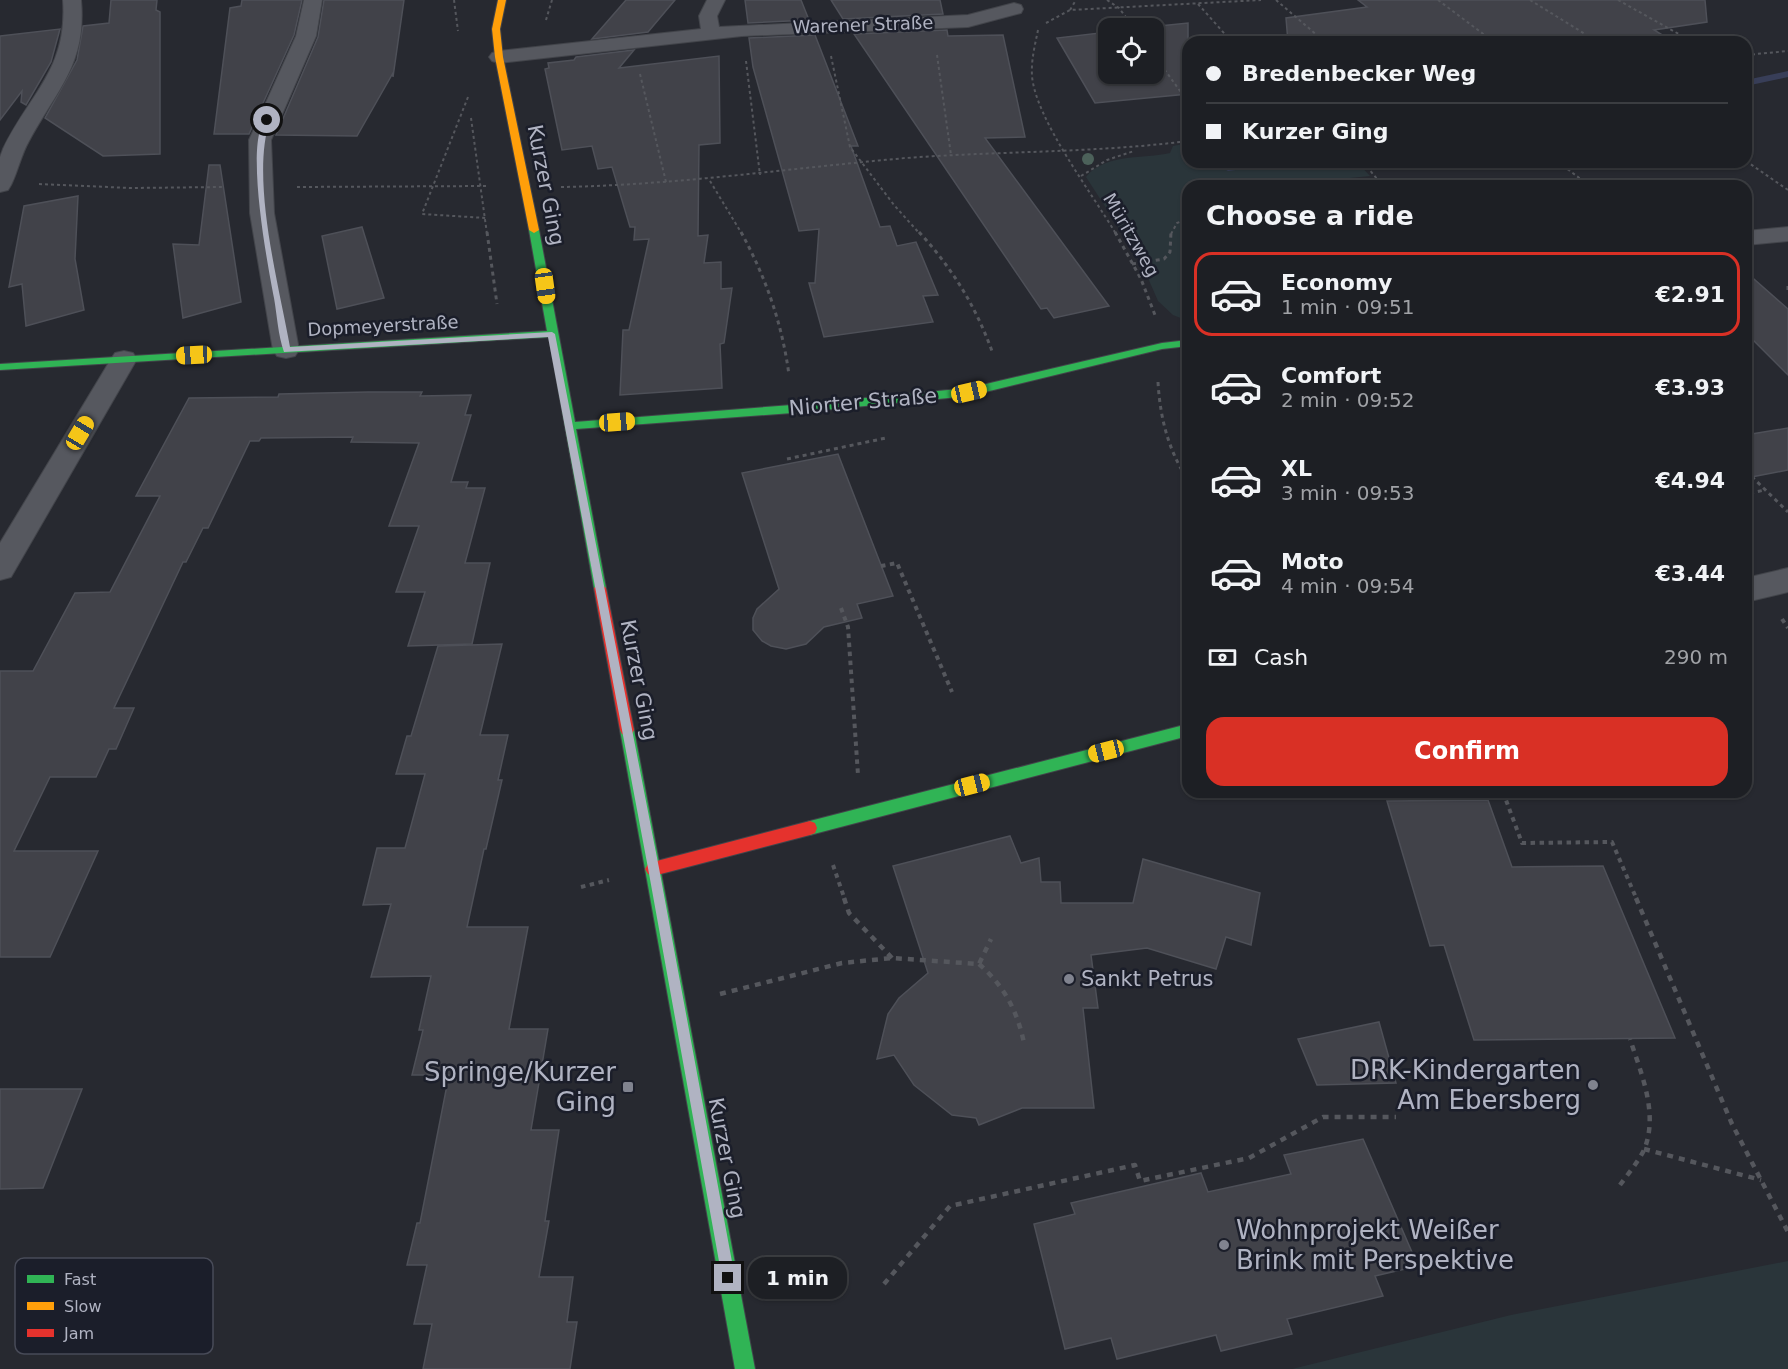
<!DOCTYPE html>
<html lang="en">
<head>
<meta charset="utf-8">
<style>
	:root { --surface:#1d1f24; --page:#2a2c31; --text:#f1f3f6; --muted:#a0a2a6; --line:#3b3d41; --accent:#d93025 }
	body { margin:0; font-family:"DejaVu Sans",sans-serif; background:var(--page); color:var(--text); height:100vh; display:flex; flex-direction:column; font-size:22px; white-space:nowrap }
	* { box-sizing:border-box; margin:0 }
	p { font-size:20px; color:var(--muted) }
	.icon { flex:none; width:33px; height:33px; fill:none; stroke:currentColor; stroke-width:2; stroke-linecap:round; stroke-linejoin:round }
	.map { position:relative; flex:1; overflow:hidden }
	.drawer { position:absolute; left:1182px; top:180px; width:570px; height:618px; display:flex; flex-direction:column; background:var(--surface); border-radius:18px; box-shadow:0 2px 4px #0004,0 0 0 2px var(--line) }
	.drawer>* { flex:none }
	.top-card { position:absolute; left:1182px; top:36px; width:570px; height:132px; border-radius:18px; box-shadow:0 2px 4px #0004,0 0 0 2px var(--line); display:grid; align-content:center; height:132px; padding:0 24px; background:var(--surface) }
	.buttons { position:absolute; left:1098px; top:18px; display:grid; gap:12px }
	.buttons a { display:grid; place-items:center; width:66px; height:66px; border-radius:12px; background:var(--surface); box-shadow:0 2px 4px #0004,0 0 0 2px var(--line); font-size:30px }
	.end { position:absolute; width:27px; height:27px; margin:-14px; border:8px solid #b0b3c2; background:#111; box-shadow:0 0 0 3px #111 }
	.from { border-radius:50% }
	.bubble { position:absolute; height:42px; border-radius:18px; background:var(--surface); box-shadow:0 2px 4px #0004,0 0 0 2px var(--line); font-size:20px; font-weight:700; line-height:42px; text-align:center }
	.car { position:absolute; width:18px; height:36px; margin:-18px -9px; border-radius:8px; box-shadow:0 0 4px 2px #0007; background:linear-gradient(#f5c518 24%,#345 0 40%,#f5c518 0 76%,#345 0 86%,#f5c518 0) }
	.top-card b { display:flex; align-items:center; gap:21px; height:57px; font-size:22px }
	.top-card b+b { border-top:2px solid var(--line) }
	.top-card i { width:15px; height:15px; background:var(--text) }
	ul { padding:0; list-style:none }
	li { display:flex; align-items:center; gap:18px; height:84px; margin:0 12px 9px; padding:0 12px; border:3px solid transparent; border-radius:18px }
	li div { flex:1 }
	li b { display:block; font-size:22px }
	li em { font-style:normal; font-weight:700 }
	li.on { border-color:var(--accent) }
	li>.icon { width:54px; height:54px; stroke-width:1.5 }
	h2 { padding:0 24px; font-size:27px; line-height:72px }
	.pay { display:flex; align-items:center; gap:15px; height:66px; padding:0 24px; font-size:22px }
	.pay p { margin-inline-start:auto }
	.cta { display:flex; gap:12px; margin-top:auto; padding:12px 24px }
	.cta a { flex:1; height:69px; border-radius:18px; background:var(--accent); color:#fff; font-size:24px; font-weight:700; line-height:69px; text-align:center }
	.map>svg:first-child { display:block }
	.green { fill:#2a353a }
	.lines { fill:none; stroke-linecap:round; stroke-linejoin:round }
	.stream { fill:#383e58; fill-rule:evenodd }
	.building { fill:#414249; stroke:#4e5058; stroke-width:1.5 }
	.street-casing { stroke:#42444a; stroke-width:2 }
	.fast-casing { stroke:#42444a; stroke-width:2 }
	.slow-casing { stroke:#42444a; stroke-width:2 }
	.jam-casing { stroke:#42444a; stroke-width:2 }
	.path-far3 { stroke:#55575d; stroke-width:2; stroke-dasharray:3 3; stroke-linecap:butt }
	.path-far2 { stroke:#55575d; stroke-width:3; stroke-dasharray:4 4; stroke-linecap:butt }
	.path-far1 { stroke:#55575d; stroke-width:4; stroke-dasharray:4.5 4.5; stroke-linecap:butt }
	.path { stroke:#55575d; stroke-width:4.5; stroke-dasharray:6 6; stroke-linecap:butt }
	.street { fill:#56585f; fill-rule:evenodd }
	.fast { fill:#30b455; fill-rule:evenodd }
	.slow { fill:#ff9f0a; fill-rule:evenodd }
	.jam { fill:#e5322d; fill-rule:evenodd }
	.tree { fill:#4c615a }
	.route { fill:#b0b3c2 }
	.poi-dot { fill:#80838f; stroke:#1b1e2a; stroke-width:2 }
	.labels { text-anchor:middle; stroke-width:5; stroke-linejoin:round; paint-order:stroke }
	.far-street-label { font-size:18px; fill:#b0b3c2; stroke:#1b1e2a }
	.street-label { font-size:21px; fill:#b0b3c2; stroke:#1b1e2a }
	.poi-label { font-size:21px; fill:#b0b3c2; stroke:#1b1e2a; text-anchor:start }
	.near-poi-label { font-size:26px; fill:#b0b3c2; stroke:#1b1e2a; text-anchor:end }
	.key { fill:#1b1e2a; stroke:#484b58; stroke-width:1.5 }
	.key-label { font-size:16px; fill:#b0b3c2 }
</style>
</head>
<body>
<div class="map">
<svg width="1788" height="1369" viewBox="0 0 1788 1369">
	<rect width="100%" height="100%" fill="#272930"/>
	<!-- green -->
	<g class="green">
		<path d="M1188,143v19h169l13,14 -100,10h-82v135l-15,-6 -15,-14 -17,-39 -55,-85c19,-24 58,-18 84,-24l3,-7z"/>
		<path d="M1788,1261v108h-496l219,-54z"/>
	</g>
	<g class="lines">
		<!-- stream -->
		<g class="stream">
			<path d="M1788,71v6l-42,9v-6z"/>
			<path d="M1251,162h28l-5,3 -46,6 -5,-3 5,-3z"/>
		</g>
	</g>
	<!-- building -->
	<g class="building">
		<path d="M111,0h46l-1,10 4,2v142l-57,2 -58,-38 32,-58 6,-34 26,-3z"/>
		<path d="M242,0h60l-8,35 -45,99h-35l16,-126 11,-2z"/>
		<path d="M324,0h80l-11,77v-4l-36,63 -81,-1 42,-98z"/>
		<path d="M626,0h49l-27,32 -56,7z"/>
		<path d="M745,0h56l8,20 -61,3z"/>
		<path d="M831,0h109l3,14 -100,5z"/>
		<path d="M1358,0h347l2,22 -53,8 20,12h-386l-2,-24 81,-11z"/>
		<path d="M1188,23v71l-93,9 -38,-65 51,-6v42h46v-46h-15z"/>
		<path d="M60,29l-9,33 -25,43 -5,-3 1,-11 -22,29v-84z"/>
		<path d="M947,30l1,6 55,-1 22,102 -40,1 124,168 -55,12 -7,-10 -6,1 -187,-275z"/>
		<path d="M815,35l43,111h-7l29,81 10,-1 7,20 19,-4 22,53 -15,1 10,26 -109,15 -15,-54h6l4,-54 -20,2 -46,-164 -4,-29z"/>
		<path d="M634,50l-15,18 100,-12 1,87 -21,2 -1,91 10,-1 -4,28 17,-1v27l11,-1 -8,55 -4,1 2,44 -102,7 3,-65h6l20,-91 -15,1 1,-13h-5l-18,-60 -14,2 -6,-23 -30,4 -17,-81 4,-1 -1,-5 26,-3 2,-3z"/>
		<path d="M209,165h11l21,137 -58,16 -10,-74 26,1z"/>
		<path d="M78,196l-3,63 9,51 -58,16 -4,-42 -13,3 15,-81z"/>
		<path d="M362,227l22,71 -47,11 -15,-73z"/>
		<path d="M1746,272l42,37v66l-42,-42z"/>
		<path d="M368,392h54l-2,4 51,-1 -6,20h6l-20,67h17l-2,6h19l-20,75h25l-18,81 -64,2 17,-54h-29l23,-66h-30l30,-83 -68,-1 2,-5 -92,1 -2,3h-9l-42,87h-5l-17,34h-3l-69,146h20l-18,41h-7l-13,28h-46l-36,74h84l-48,106h-50v-286h33l42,-78 35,-1 50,-96h-24l53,-98 89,-1 1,-3z"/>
		<path d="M1788,428v42l-42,8v-43z"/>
		<path d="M838,454l55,142 -36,8 5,14 -38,9 -18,17 -20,5 -15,-3 -9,-5 -9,-11v-12l4,-9 22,-20 -37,-116z"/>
		<path d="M502,644l-22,91h28l-10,45h4l-16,69h-2l-17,78h61l-19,102h39l-17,101h28l-14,91h4l-10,56h34l-6,45h10l-7,47h-147l9,-45h-18l13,-59h-20l10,-42h3l29,-148h-37l11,-45h-4l12,-54 -60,1 20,-73 -28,1 14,-57h28l20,-74h-29l11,-38h4l27,-90z"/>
		<path d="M1488,800l24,67 91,-1 72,172 -201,2 -30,-95 -14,1 -43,-145z"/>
		<path d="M1010,836l11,27 18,-5 2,24h19l1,21h72l10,-44 117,34 -9,52 -25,-8 -10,32 -69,-21 -56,7 7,53h-15l11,100h-72l-43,17 -3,-7 -24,-3 -38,-30 -20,-30 -17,4 11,-45 11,-16 29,-25 -35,-107z"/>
		<path d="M1379,1022l17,61 -79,2 -19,-46z"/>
		<path d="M0,1089h82l-39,99 -43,1z"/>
		<path d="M1363,1139l55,127 -43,10 8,20 -96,23 5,15 -71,17 -5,-16 -99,24 -6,-21 -46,11 -31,-125 41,-10 -4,-11 130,-30 7,19 83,-18 -7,-19z"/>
	</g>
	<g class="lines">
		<defs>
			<g id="street">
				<path d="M63,0h18c6,64 -24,89 -52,141 -8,14 -11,30 -18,44l-3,5 -8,2v-35l3,-8c27,-56 65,-80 60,-149z"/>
				<path d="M304,0h18l-6,36 -45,104 3,73 25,137 -4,6 -9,2 -9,-2 -4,-6 -23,-137 -1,-73 47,-104z"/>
				<path d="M707,0h18l-8,16 2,11 249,-12 46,-12 7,2 2,4 -2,4 -53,14 -226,9 -243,27 -7,-2 -3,-4 3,-4 7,-2 202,-22 -2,-13z"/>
				<path d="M1788,227v14l-42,4v-14z"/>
				<path d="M124,351l9,2 4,6 -126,218 -11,3v-37l111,-184 4,-6z"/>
				<path d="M1788,568v24l-42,10v-24z"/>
			</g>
			<g id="fast">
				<path d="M534,227l5,3 36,192 217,-17 177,-17 193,-45 26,-3v6l-26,3 -193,47 -177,17 -216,16 30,159 -6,5 -6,-5 -45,-251 -549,33v-6l547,-33 -18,-101z"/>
				<path d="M627,724l5,2 2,4 121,639h-20l-115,-639 2,-4z"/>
				<path d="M1188,724v12l-378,99 -5,-2 -2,-5 2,-5 5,-2z"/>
			</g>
			<path id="slow" d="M498,0h8l-6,29 3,28 36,173 -5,3 -5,-3 -34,-173 -3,-28z"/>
			<g id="jam">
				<path d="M600,583l6,5 28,142 -2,4 -5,2 -5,-2 -2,-4 -26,-142z"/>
				<path d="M810,821l5,2 2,5 -2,5 -5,2 -157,41 -5,-2 -3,-5 3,-5 5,-2z"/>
			</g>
		</defs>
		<!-- street casing -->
		<use href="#street" class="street-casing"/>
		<!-- fast casing -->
		<use href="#fast" class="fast-casing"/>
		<!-- slow casing -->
		<use href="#slow" class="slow-casing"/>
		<!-- jam casing -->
		<use href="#jam" class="jam-casing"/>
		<!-- path-far3 -->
		<g class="path-far3">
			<path d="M454,0l4,31"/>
			<path d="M1107,0l12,8 15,20"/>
			<path d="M1276,0l49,42"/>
			<path d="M1438,0l56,42"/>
			<path d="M1530,0l68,42"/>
			<path d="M1618,0l75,42"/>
			<path d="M1198,4l34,38"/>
			<path d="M1070,10l6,-10"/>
			<path d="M546,20l6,-20"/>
			<path d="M1046,23l24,-13 191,-10"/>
			<path d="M1038,30c-3,15 -7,30 -6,46 4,44 60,117 84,158"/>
			<path d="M937,55l14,100"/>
			<path d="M1154,55l34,47"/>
			<path d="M1746,55l42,-4"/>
			<path d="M831,56l19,91 44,58 26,29"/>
			<path d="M746,61l14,114"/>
			<path d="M640,74l26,108"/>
			<path d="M468,97l-46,117 64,4"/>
			<path d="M471,118l16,116"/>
			<path d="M1746,161l42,29"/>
			<path d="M1363,162l20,24"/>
			<path d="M1558,162l32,24"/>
			<path d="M1081,176l26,-16 27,-9"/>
			<path d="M710,181l32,53"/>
			<path d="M39,184l92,4 92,-1"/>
			<path d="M297,187l190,-1"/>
			<path d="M561,187c116,-2 230,-19 345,-29 94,-7 188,-5 282,-17"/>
			<path d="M1171,234l6,-11 11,-4"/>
		</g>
		<!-- path-far2 -->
		<g class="path-far2">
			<path d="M487,232l10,72"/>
			<path d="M741,232c25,46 41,91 48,143"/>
			<path d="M919,232c33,36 56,73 73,119"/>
			<path d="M1115,232l26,47 14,36"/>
			<path d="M1132,264l32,-5 6,-7 1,-20"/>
			<path d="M1788,286v8"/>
			<path d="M1158,382c2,35 10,68 30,98"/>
			<path d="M787,459l99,-21"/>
			<path d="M1746,471l42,41"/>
			<path d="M1750,493l15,-3"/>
		</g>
		<!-- path-far1 -->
		<g class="path-far1">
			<path d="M881,566l16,-3 55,129"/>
			<path d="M841,608l7,19 10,148"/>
			<path d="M1782,619l6,9"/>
			<path d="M1503,792l19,51 90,-1 25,58"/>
			<path d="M833,865l12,35"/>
			<path d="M581,887l28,-7"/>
		</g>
		<!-- path -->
		<g class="path">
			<path d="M844,898l5,15 43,45"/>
			<path d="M1636,898l96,226 56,108"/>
			<path d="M979,964c25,22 38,46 45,79"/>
			<path d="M720,994l122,-31 50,-5 87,6 12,-25"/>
			<path d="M1644,1149l117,31"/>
			<path d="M1620,1185c8,-11 18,-23 24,-35 15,-36 -3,-77 -14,-111"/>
			<path d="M884,1284l66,-78 185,-41 5,16 109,-23 74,-41h73"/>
		</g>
		<!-- street -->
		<use href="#street" class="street"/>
		<!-- fast -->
		<use href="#fast" class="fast"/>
		<!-- slow -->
		<use href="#slow" class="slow"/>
		<!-- jam -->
		<use href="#jam" class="jam"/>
	</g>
	<!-- trees -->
	<circle class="tree" cx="1088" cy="159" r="6"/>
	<!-- route -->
	<path class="route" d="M267,118l3,2c-20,59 9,165 20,227l262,-15 3,2 104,534 76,410 -2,4 -5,2 -5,-2 -1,-4 -74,-410 -100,-531 -264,15c-6,-17 -7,-37 -10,-54 -6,-31 -31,-161 -7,-180z"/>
	<!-- markers -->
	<g class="poi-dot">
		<circle cx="1069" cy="979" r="6"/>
		<circle cx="1593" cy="1085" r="6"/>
		<rect x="622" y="1081" width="12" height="12" rx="3"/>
		<circle cx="1224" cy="1245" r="6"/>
	</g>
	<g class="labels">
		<!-- far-street labels -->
		<g class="far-street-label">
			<text transform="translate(863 25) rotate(-2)" y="6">Warener Straße</text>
			<text transform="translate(1131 235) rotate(60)" y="6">Müritzweg</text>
			<text transform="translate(383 326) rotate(-3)" y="6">Dopmeyerstraße</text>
		</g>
		<!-- street labels -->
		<g class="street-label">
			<text transform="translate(546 185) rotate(79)" y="7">Kurzer Ging</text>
			<text transform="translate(863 402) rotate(-5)" y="7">Niorter Straße</text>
			<text transform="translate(639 680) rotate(79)" y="7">Kurzer Ging</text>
			<text transform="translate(727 1158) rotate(79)" y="7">Kurzer Ging</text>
		</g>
		<!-- poi labels -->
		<g class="poi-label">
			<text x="1081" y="986">Sankt Petrus</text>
		</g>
		<!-- near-poi labels -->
		<g class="near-poi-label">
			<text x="1581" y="1079">DRK-Kindergarten<tspan x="1581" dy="30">Am Ebersberg</tspan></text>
			<text x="616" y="1081">Springe/Kurzer<tspan x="616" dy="30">Ging</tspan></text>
			<text x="1236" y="1239" text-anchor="start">Wohnprojekt Weißer<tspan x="1236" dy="30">Brink mit Perspektive</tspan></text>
		</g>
	</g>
	<!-- legend -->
	<rect x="15" y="1258" width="198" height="96" rx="9" class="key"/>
	<rect x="27" y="1275" width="27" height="8" fill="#30b455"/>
	<rect x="27" y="1302" width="27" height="8" fill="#ff9f0a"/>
	<rect x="27" y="1329" width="27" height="8" fill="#e5322d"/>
	<g class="key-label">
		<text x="64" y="1285">Fast</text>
		<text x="64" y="1312">Slow</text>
		<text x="64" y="1339">Jam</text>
	</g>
</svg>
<div class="buttons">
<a><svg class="icon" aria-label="locate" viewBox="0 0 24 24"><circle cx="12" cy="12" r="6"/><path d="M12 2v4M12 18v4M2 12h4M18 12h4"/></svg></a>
</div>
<i class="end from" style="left:267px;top:120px"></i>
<i class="end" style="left:728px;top:1278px"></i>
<div class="bubble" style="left:748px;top:1257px;width:99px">1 min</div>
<i class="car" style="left:545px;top:286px;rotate:172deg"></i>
<i class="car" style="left:194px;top:355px;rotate:267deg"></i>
<i class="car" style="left:969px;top:392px;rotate:77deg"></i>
<i class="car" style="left:617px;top:422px;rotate:86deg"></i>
<i class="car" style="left:80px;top:433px;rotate:31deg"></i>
<i class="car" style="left:1106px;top:751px;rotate:256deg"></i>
<i class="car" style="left:972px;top:785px;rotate:76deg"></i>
<div class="top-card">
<b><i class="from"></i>Bredenbecker Weg</b>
<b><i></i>Kurzer Ging</b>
</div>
<section class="drawer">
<h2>Choose a ride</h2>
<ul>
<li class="on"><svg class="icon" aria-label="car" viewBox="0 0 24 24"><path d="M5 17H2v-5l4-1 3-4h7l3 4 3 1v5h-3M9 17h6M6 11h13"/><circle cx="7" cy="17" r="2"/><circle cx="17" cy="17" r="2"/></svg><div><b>Economy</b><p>1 min · 09:51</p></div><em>€2.91</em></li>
<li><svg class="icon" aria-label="car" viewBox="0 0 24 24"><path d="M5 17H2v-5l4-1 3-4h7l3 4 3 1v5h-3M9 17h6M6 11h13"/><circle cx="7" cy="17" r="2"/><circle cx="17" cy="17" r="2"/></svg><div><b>Comfort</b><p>2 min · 09:52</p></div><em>€3.93</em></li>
<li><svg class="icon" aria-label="car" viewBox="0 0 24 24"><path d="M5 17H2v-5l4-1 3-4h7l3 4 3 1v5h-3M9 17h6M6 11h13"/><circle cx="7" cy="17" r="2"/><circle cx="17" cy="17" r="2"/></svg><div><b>XL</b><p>3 min · 09:53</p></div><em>€4.94</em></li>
<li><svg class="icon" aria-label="car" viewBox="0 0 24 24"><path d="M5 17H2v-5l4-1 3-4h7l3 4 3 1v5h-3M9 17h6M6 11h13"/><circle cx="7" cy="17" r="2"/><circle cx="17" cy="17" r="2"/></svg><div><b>Moto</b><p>4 min · 09:54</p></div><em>€3.44</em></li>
</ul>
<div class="pay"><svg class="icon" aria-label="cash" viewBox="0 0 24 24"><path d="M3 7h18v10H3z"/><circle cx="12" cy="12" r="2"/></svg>Cash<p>290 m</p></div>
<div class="cta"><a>Confirm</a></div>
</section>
</div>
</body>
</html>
